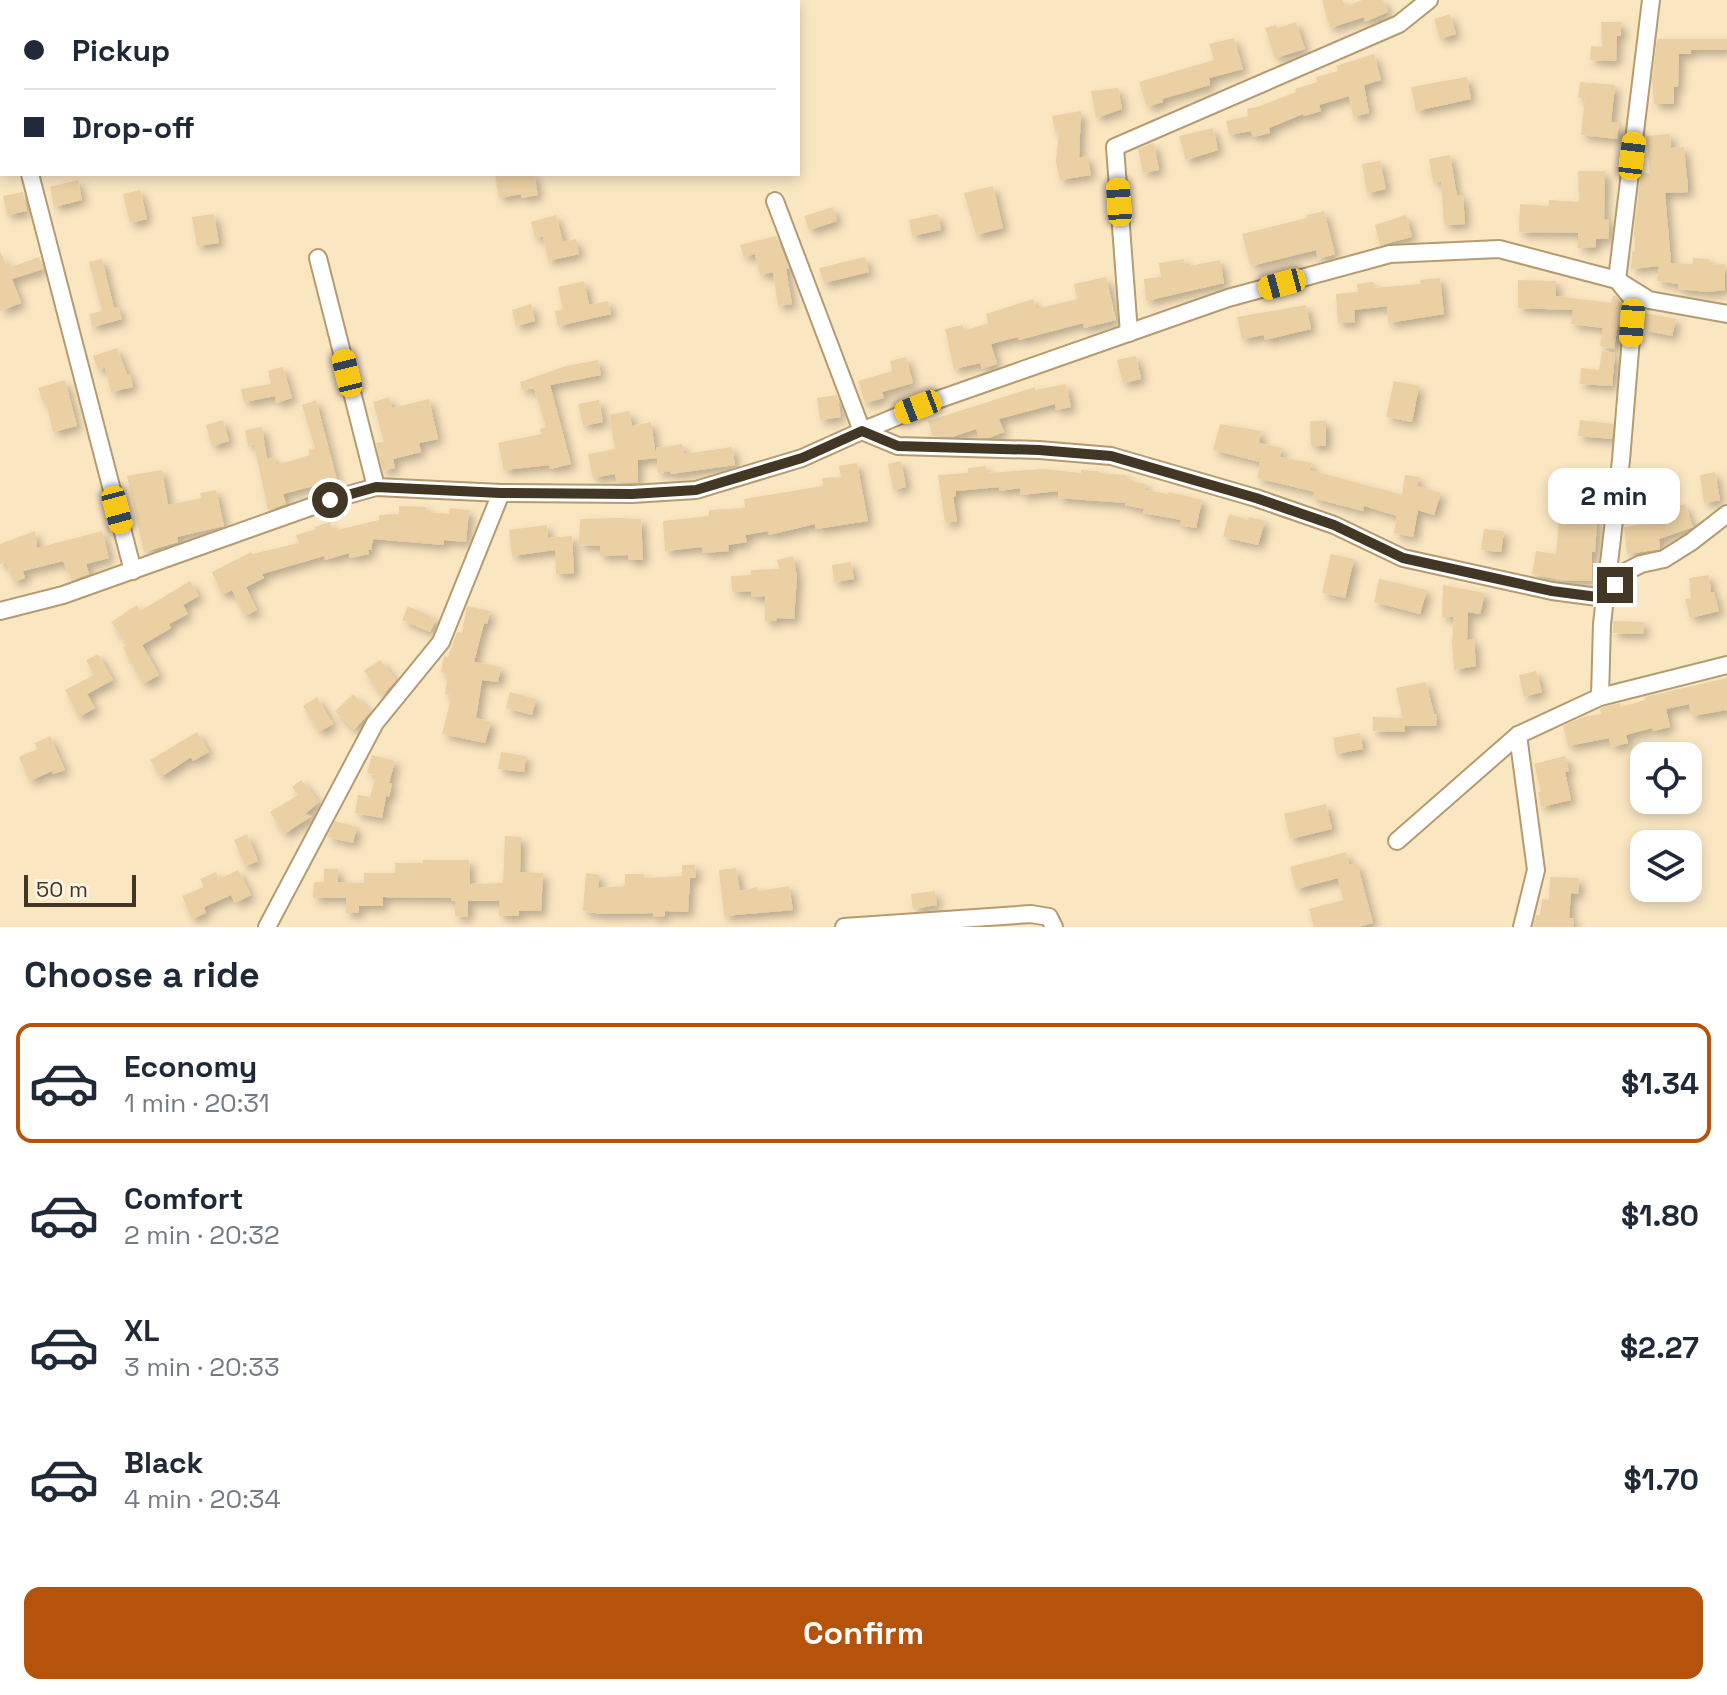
<!DOCTYPE html>
<html lang="en">
<head>
<meta charset="utf-8">
<style>
	:root { --surface:#fff; --page:#f6f6f7; --text:#1f2937; --muted:#747a83; --line:#e0e1e3; --accent:#b45309 }
	body { margin:0; font-family:"Space Grotesk",sans-serif; background:var(--page); color:var(--text); height:100vh; display:flex; flex-direction:column; font-size:30px; white-space:nowrap }
	* { box-sizing:border-box; margin:0 }
	p { font-size:26px; color:var(--muted) }
	.icon { flex:none; width:44px; height:44px; fill:none; stroke:currentColor; stroke-width:2; stroke-linecap:round; stroke-linejoin:round }
	.map { position:relative; height:927px; overflow:hidden }
	.side { display:flex; flex-direction:column; background:var(--surface); flex:1 }
	.side>* { flex:none }
	.banner { position:absolute; left:0px; top:0px; width:800px; height:176px; box-shadow:0 4px 12px #0003; display:grid; align-content:center; height:176px; padding:0 24px; background:var(--surface) }
	.tools { position:absolute; left:1630px; top:742px; display:grid; gap:16px }
	.tools a { display:grid; place-items:center; width:72px; height:72px; border-radius:16px; background:var(--surface); box-shadow:0 4px 12px #0003; font-size:40px }
	.scale { position:absolute; left:24px; bottom:20px; width:112px; box-sizing:border-box; padding-left:8px; border:4px solid #413724; border-top:0; font-size:22px; line-height:28px; white-space:nowrap; color:#413724; -webkit-text-stroke:6px #fff4e2; paint-order:stroke }
	.end { position:absolute; width:36px; height:36px; margin:-18px; border:10px solid #413724; background:#fff; box-shadow:0 0 0 4px #fff }
	.from { border-radius:50% }
	.bubble { position:absolute; height:56px; border-radius:16px; background:var(--surface); box-shadow:0 4px 12px #0003; font-size:26px; font-weight:700; line-height:56px; text-align:center }
	.car { position:absolute; width:24px; height:48px; margin:-24px -12px; border-radius:10px; box-shadow:0 0 6px 2px #0007; background:linear-gradient(#f5c518 24%,#345 0 40%,#f5c518 0 76%,#345 0 86%,#f5c518 0) }
	.banner b { display:flex; align-items:center; gap:28px; height:76px; font-size:30px }
	.banner b+b { border-top:2px solid var(--line) }
	.banner i { width:20px; height:20px; background:var(--text) }
	ul { padding:0; list-style:none }
	li { display:flex; align-items:center; gap:24px; height:120px; margin:0 16px 12px; padding:0 8px; border:4px solid transparent; border-radius:16px }
	li div { flex:1 }
	li b { display:block; font-size:30px }
	li em { font-style:normal; font-weight:700 }
	li.current { border-color:var(--accent) }
	li>.icon { width:72px; height:72px; stroke-width:1.5 }
	h2 { padding:0 24px; font-size:36px; line-height:96px }
	.cta { display:flex; gap:16px; margin-top:auto; padding:16px 24px }
	.cta a { flex:1; height:92px; border-radius:16px; background:var(--accent); color:#fff; font-size:32px; font-weight:700; line-height:92px; text-align:center }
	.map>svg:first-child { display:block }
	.building { fill:#ead0a3; filter:url(#shadow) }
	.lines { fill:none; stroke-linecap:round; stroke-linejoin:round }
	.minor-casing { stroke:#b49b70; stroke-width:20 }
	.minor { stroke:#fff; stroke-width:16 }
	.route { stroke:#413724; stroke-width:10 }
</style>
</head>
<body>
<div class="map">
<svg width="1727" height="927" viewBox="0 0 1727 927">
	<defs>
		<filter id="shadow"><feDropShadow dx="5" dy="5" stdDeviation="4" flood-color="#0004"/></filter>
	</defs>
	<rect width="100%" height="100%" fill="#fbe6c2"/>
	<!-- building -->
	<g class="building">
		<path d="M1322,0h21l2,7 17,-7h21l5,12 -23,10 -1,-5 -34,11z"/>
		<path d="M1450,14l6,20 -16,5 -6,-20z"/>
		<path d="M1296,22l9,27 -30,9 -10,-30 11,-3 1,3z"/>
		<path d="M1601,22h20v14h-4l-1,25 -26,-1 1,-14 11,1z"/>
		<path d="M1234,38l9,31 -34,9 1,7 -48,14 1,3 -16,5 -8,-25 75,-22 -5,-16z"/>
		<path d="M1657,39h70v11h-36v4h-12l-1,33h-4v17h-20l-2,-24z"/>
		<path d="M1374,54l7,26 -17,5 5,28 -16,4 -4,-21 -30,9 2,6 -17,5 -1,-2 -34,14 1,5 -17,4 -2,-6 -22,4 -3,-14 22,-5 -1,-7 13,-3 36,-14 -1,-3 22,-7 -1,-5 22,-6 -2,-5z"/>
		<path d="M1467,77l4,22 -55,12 -5,-24z"/>
		<path d="M1580,82l35,3 -4,37 8,1 -2,16 -36,-4 4,-37h-7z"/>
		<path d="M1118,88l4,21 -26,9 -5,-27z"/>
		<path d="M1081,111l-2,47 8,-2 4,19 -31,5 -4,-18 3,-31h-4l-3,-15z"/>
		<path d="M1213,128l5,22 -32,10 -7,-24z"/>
		<path d="M1670,134l1,14 13,-1 4,41v4l-23,1 6,70 22,1v-6l16,1v6l16,-1v26l-17,2 -30,-3v-5l-21,-3 2,-15 -28,3 1,-17 3,-1 -1,-20 7,-58h9l-4,-37z"/>
		<path d="M1154,143l5,27 -16,3 -5,-24z"/>
		<path d="M1450,155l7,41 6,-1 2,29 -21,1 -3,-44 -8,1 -4,-23z"/>
		<path d="M1380,161l6,28 -19,4 -5,-29z"/>
		<path d="M1578,171h27l-1,48h5v20h-13v8l-18,1v-15l-59,-1 1,-28 29,2v-6l30,2z"/>
		<path d="M495,174h39l4,21 -16,3 -1,-4 -22,4z"/>
		<path d="M78,180l4,20 -28,7 -4,-20z"/>
		<path d="M993,186l10,42 -27,7 -12,-42z"/>
		<path d="M140,190l7,29 -17,4 -7,-29z"/>
		<path d="M23,192l4,19 -20,4 -4,-19z"/>
		<path d="M833,207l4,14 -28,9 -5,-14z"/>
		<path d="M1324,211l11,43 -17,5 -2,-9 -65,16 -9,-32 65,-16v-3z"/>
		<path d="M214,214l5,29 -22,3 -5,-29z"/>
		<path d="M938,214l3,16 -29,6 -3,-16z"/>
		<path d="M556,215l7,27 13,-3 3,15 -31,7 -5,-25 -8,2 -4,-16z"/>
		<path d="M1406,215l6,22 -32,8 -5,-20z"/>
		<path d="M776,236l13,32 -3,1 6,35 -14,2 -5,-34 -13,3 -5,-21 -11,3 -4,-12z"/>
		<path d="M0,251l8,17 31,-11 4,12 -31,10 9,24 -21,8z"/>
		<path d="M865,257l4,15 -45,11 -5,-15z"/>
		<path d="M102,259l12,49 4,-1 4,12 -30,8 -3,-13 13,-3 -13,-49z"/>
		<path d="M1184,259l1,8 35,-7 4,23 -78,18 -2,-22 17,-2 -2,-14z"/>
		<path d="M1106,277l10,43 -32,8 -1,-5 -64,17 -1,-3 -27,7 6,20 -15,5 -2,-6 -26,6 -9,-40 18,-4 1,6 24,-8 -2,-9 47,-15 3,10 41,-10 -3,-15z"/>
		<path d="M1440,278l4,36 -56,9 -1,-17 -33,4 1,12 -17,1 -2,-29 22,-2 -1,-8 16,-2 1,6 47,-4 -1,-4z"/>
		<path d="M1518,280l38,1v15l55,7 2,-8 3,1 7,8 -2,21 -3,-1 -4,25 -14,-3 3,-18 -32,-4 2,-14 -55,-2z"/>
		<path d="M584,281l5,24 19,-4 3,13 -53,12 -3,-15 8,-2 -5,-22z"/>
		<path d="M531,304l4,17 -19,5 -4,-16z"/>
		<path d="M1306,305l5,24 -46,11 -1,-5 -22,4 -5,-22z"/>
		<path d="M1644,313l32,6 -4,17 -29,-6z"/>
		<path d="M117,348l10,26h3l3,13 -22,5 -6,-25 -7,3 -5,-14z"/>
		<path d="M1602,351l13,2 -3,33 -32,-2 1,-16 18,2z"/>
		<path d="M1136,356l5,23 -18,4 -6,-23z"/>
		<path d="M906,357l7,26 -31,9 2,6 -19,5 -7,-22 34,-10 -2,-10z"/>
		<path d="M598,360l3,15 -51,10 21,79 -21,5 -1,-4 -45,5 -6,-27 43,-9 -1,-5 6,-2 -12,-39 -12,2 -2,-8 46,-16z"/>
		<path d="M283,367l9,31 -16,5 -1,-7 -31,6 -3,-13 30,-5 -3,-13z"/>
		<path d="M65,380l12,46 -24,6 -7,-31 -3,1 -5,-14z"/>
		<path d="M1394,381l25,5 -7,36 -26,-5z"/>
		<path d="M1066,384l5,23 -15,3 -1,-6 -56,15 5,13 -15,6 -10,-1 -3,-8 -24,8 -19,-1 -5,-15 107,-34v3z"/>
		<path d="M837,395l4,22 -21,3 -3,-22z"/>
		<path d="M389,397l3,11 37,-9 9,40 -19,4 2,9 -28,7 2,9 -12,3 -7,-28 8,-1 -11,-40z"/>
		<path d="M316,400l21,80 -54,14 3,10 -18,6 -14,-66 -6,1 -3,-15 17,-3 5,32 7,-2 2,8 34,-10 -2,-5 7,-2 -13,-43z"/>
		<path d="M599,400l4,22 -20,4 -5,-22z"/>
		<path d="M629,411l3,15 19,-4 5,34v-8l26,-4 2,10 48,-7 3,18 -64,9 -1,-3 -12,2 -1,-15 -19,2v22l-21,1 -2,-9 -22,4 -5,-24 27,-5 -6,-34z"/>
		<path d="M223,420l6,21 -17,5 -6,-21z"/>
		<path d="M1580,420l33,4 -1,15 -34,-3z"/>
		<path d="M1310,421h16v25h-15z"/>
		<path d="M1220,424l41,7 -2,12 23,5 -2,9 32,6 -2,7 92,25 3,-20 14,2 -2,9 24,7 -7,22 -16,-5 -5,27 -19,-4 3,-17 -33,-10 -1,5 -23,-6 -27,-7 2,-6 -58,-14 3,-16 -47,-12z"/>
		<path d="M901,461l5,26 -13,3 -5,-26z"/>
		<path d="M857,463l11,58 -52,8 -1,-5 -46,11 -1,-4 -23,4 2,7 -19,3 1,6 -26,2 -1,-6 -37,4 -2,-30 46,-5v-6l36,-2 -1,-9 79,-13 -1,-8 19,-1 -2,-11z"/>
		<path d="M986,466l1,7 56,-4 38,4v-3l17,1v2l28,2v5l20,4 -2,6 24,4 1,-2 33,8 -6,28 -16,-3 1,-5 -38,-7 1,-4 -19,-4 1,-2 -68,-5v-7l-37,4 -1,-7 -21,3v-4l-43,4v5l-3,1 4,24 -12,2 -7,-48 30,-2v-5z"/>
		<path d="M162,470l6,35 33,-7 -1,-5 16,-3 8,36 -47,11 1,5 -34,10 -17,-76z"/>
		<path d="M1715,472l5,28 -16,3 -4,-28z"/>
		<path d="M1664,481l2,11 -29,5 -2,-11z"/>
		<path d="M1568,489l31,7 -7,26 5,1 -2,29h-3v29l-32,-1 -28,-6 4,-23 20,3 3,-34h2z"/>
		<path d="M1685,504l8,23 -34,12 1,10 -33,5 -3,-27 49,-7 -4,-11z"/>
		<path d="M399,506l28,1 -1,5 23,2 1,-6 19,2 -3,32 -22,-2v5l-71,-6 -2,11h-3l1,4 -19,4 -1,-5 -24,7 -1,-4 -62,18 2,4 -18,9 11,23 -12,6 -13,-26 -10,5 -10,-23 39,-20 1,2 47,-11 -3,-8 20,-6 -1,-2 15,-5 3,9 46,-11v-5l20,-1z"/>
		<path d="M1229,514l19,6 1,-3 16,4 -7,24 -35,-8z"/>
		<path d="M617,518l24,1 2,41h-15v-5l-28,1v-10l-21,-1 1,-26z"/>
		<path d="M547,525l1,13 24,-2 2,37 -18,1 -1,-24 -43,6 -3,-26z"/>
		<path d="M1484,529l20,2 -3,21 -20,-2z"/>
		<path d="M35,531l2,17 65,-17 7,27 -23,6 3,10 -17,6 -9,-19 -40,10 2,7 -11,4 -8,-20 -6,2v-20z"/>
		<path d="M1331,554l23,5 -9,39 -23,-5z"/>
		<path d="M793,556l4,21 -3,42 -17,-1 -1,3h-11v-25l-14,1v-6l-19,1 -1,-16 20,-1v-5l28,-1 -2,-9z"/>
		<path d="M851,562l3,17 -20,3 -2,-17z"/>
		<path d="M1709,575l2,17h3l5,19 -29,7 -5,-19 6,-1 -2,-20z"/>
		<path d="M1379,579l48,11 -7,24 -46,-12z"/>
		<path d="M190,581l9,15 -16,9 5,9 -19,10 2,4 -29,17 17,30 -16,9 -20,-37 4,-2 -16,-23 26,-17 3,6z"/>
		<path d="M1443,585l42,8 -5,21 -12,-2 -1,28 7,-1 2,27 -22,4 -2,-29 2,-24h-12z"/>
		<path d="M408,606l28,13 -6,13 -28,-12z"/>
		<path d="M467,606l23,5 -3,13 -3,-1 -10,39 27,5 -3,15 -16,-2 -6,38 15,4 -6,21 -43,-9 10,-39 -7,-1 3,-20 -7,-2 3,-16 4,1 9,-25 5,1z"/>
		<path d="M1613,621l31,1 -1,12 -30,-1z"/>
		<path d="M98,654l15,26 -26,14 8,14 -16,9 -14,-27 29,-15 -8,-15z"/>
		<path d="M380,660l16,20 -14,16 -18,-25z"/>
		<path d="M1536,671l6,21 -18,5 -5,-22z"/>
		<path d="M1727,678v32l-35,6 -3,-12 -23,5 4,18 -17,4 -1,-3 -26,7 2,8 -17,4 -2,-9 -41,8 -5,-20 20,-9 18,-3 -1,-5 4,-2 16,-4 1,4 24,-7v-3z"/>
		<path d="M1426,682l8,32h3l-1,12h-31v6l-32,-1v-14l30,1 -7,-30z"/>
		<path d="M510,692l26,7 -4,16 -26,-7z"/>
		<path d="M353,694l17,18 -16,18 -19,-19z"/>
		<path d="M317,697l16,27 -14,8 -16,-26z"/>
		<path d="M197,732l12,20 -16,9 -2,-4 -30,20 -11,-17z"/>
		<path d="M1360,733l3,16 -27,5 -3,-16z"/>
		<path d="M50,736l15,34 -12,4 -1,-3 -22,10 -11,-24 18,-8 -2,-6z"/>
		<path d="M501,752l25,4 -2,16 -26,-3z"/>
		<path d="M372,755l23,6 -6,22 3,1 -3,13 -3,-1 -4,22 -27,-5 3,-18 12,2 6,-22 -9,-2z"/>
		<path d="M1565,756l4,15 -4,1 6,28 -30,7 -3,-15 3,-1 -7,-27z"/>
		<path d="M301,780l18,22 -14,12 7,2 -28,18 -14,-22 28,-17 -6,-8z"/>
		<path d="M1326,804l6,25 -42,10 -6,-25z"/>
		<path d="M335,821l22,6 -4,16 -26,-6z"/>
		<path d="M247,834l11,27 -13,5 -11,-26z"/>
		<path d="M505,836l16,1 -1,35 23,1 -2,38h-22v5h-20v-15h-31v16l-13,-1v-16l-4,1v-3l-68,-1v9h-24v7h-13v-15h-33l1,-16h10v-13h14v13l26,1v-10h31v-10h28v-3h46l1,24 33,-1z"/>
		<path d="M1346,852l3,13 8,-2 16,60 -15,4h-44l-5,-18 34,-9 -5,-22 -42,11 -6,-22z"/>
		<path d="M682,865h13l1,13h-6l-2,34 -23,-1v5l-12,1v-4l-52,1 -18,-3 3,-38 13,2 -1,13 27,-2v-12h19v4l38,-2z"/>
		<path d="M736,868l4,23 17,-4 1,4 31,-5 4,24 -69,6 -5,-46z"/>
		<path d="M238,870l13,25 -16,8 -4,-8 -27,12 2,6 -14,6 -10,-23 22,-9 -4,-8 16,-7 3,7z"/>
		<path d="M1550,877l29,1 -1,16 -7,-1 -2,25h5l-1,9h-40l3,-12h4l2,-16 7,1z"/>
		<path d="M935,891l2,14 -24,4 -2,-15z"/>
	</g>
	<g class="lines">
		<defs>
			<g id="minor">
				<path d="M0,165h2"/>
				<path d="M30,174l103,397"/>
				<path d="M775,201l87,230 75,-31 291,-102 162,-44 109,-5 118,31 32,20 78,14"/>
				<path d="M318,258l58,229"/>
				<path d="M1129,333l-14,-186 284,-123 30,-24"/>
				<path d="M1606,597l19,-25 16,-8 23,-5 27,-17 36,-28"/>
				<path d="M0,611l63,-16 267,-95 46,-13 125,6 131,1 64,-4 106,-32 60,-27 36,15 141,4 72,6 145,42 78,27 69,33 149,33 53,7"/>
				<path d="M1600,697l2,-73 19,-164 13,-159 -17,-21 34,-280"/>
				<path d="M1518,735l18,135 -14,57"/>
				<path d="M1397,841l121,-106 82,-38 127,-32"/>
				<path d="M267,927l108,-204 66,-81 60,-149"/>
				<path d="M844,927l187,-13 18,3 5,10"/>
			</g>
		</defs>
		<!-- minor casing -->
		<use href="#minor" class="minor-casing"/>
		<!-- minor -->
		<use href="#minor" class="minor"/>
	</g>
	<g class="lines">
		<!-- route -->
		<path class="route" d="M330,500l46,-13 125,6 131,1 64,-4 106,-32 60,-27 36,15 141,4 72,6 145,42 78,27 69,33 149,33 53,7 10,-13"/>
	</g>
</svg>
<div class="tools">
<a><svg class="icon" aria-label="locate" viewBox="0 0 24 24"><circle cx="12" cy="12" r="6"/><path d="M12 2v4M12 18v4M2 12h4M18 12h4"/></svg></a>
<a><svg class="icon" aria-label="layers" viewBox="0 0 24 24"><path d="M12 4l9 5-9 5-9-5zM3 14l9 5 9-5"/></svg></a>
</div>
<div class="scale">50 m</div>
<i class="end from" style="left:330px;top:500px"></i>
<i class="end" style="left:1615px;top:585px"></i>
<div class="bubble" style="left:1548px;top:468px;width:132px">2 min</div>
<i class="car" style="left:1632px;top:156px;rotate:7deg"></i>
<i class="car" style="left:1119px;top:202px;rotate:356deg"></i>
<i class="car" style="left:1282px;top:284px;rotate:255deg"></i>
<i class="car" style="left:1632px;top:323px;rotate:184deg"></i>
<i class="car" style="left:347px;top:373px;rotate:346deg"></i>
<i class="car" style="left:918px;top:407px;rotate:249deg"></i>
<i class="car" style="left:117px;top:510px;rotate:165deg"></i>
<div class="banner">
<b><i class="from"></i>Pickup</b>
<b><i></i>Drop-off</b>
</div>
</div>
<section class="side">
<h2>Choose a ride</h2>
<ul>
<li class="current"><svg class="icon" aria-label="car" viewBox="0 0 24 24"><path d="M5 17H2v-5l4-1 3-4h7l3 4 3 1v5h-3M9 17h6M6 11h13"/><circle cx="7" cy="17" r="2"/><circle cx="17" cy="17" r="2"/></svg><div><b>Economy</b><p>1 min · 20:31</p></div><em>$1.34</em></li>
<li><svg class="icon" aria-label="car" viewBox="0 0 24 24"><path d="M5 17H2v-5l4-1 3-4h7l3 4 3 1v5h-3M9 17h6M6 11h13"/><circle cx="7" cy="17" r="2"/><circle cx="17" cy="17" r="2"/></svg><div><b>Comfort</b><p>2 min · 20:32</p></div><em>$1.80</em></li>
<li><svg class="icon" aria-label="car" viewBox="0 0 24 24"><path d="M5 17H2v-5l4-1 3-4h7l3 4 3 1v5h-3M9 17h6M6 11h13"/><circle cx="7" cy="17" r="2"/><circle cx="17" cy="17" r="2"/></svg><div><b>XL</b><p>3 min · 20:33</p></div><em>$2.27</em></li>
<li><svg class="icon" aria-label="car" viewBox="0 0 24 24"><path d="M5 17H2v-5l4-1 3-4h7l3 4 3 1v5h-3M9 17h6M6 11h13"/><circle cx="7" cy="17" r="2"/><circle cx="17" cy="17" r="2"/></svg><div><b>Black</b><p>4 min · 20:34</p></div><em>$1.70</em></li>
</ul>
<div class="cta"><a>Confirm</a></div>
</section>
</body>
</html>
